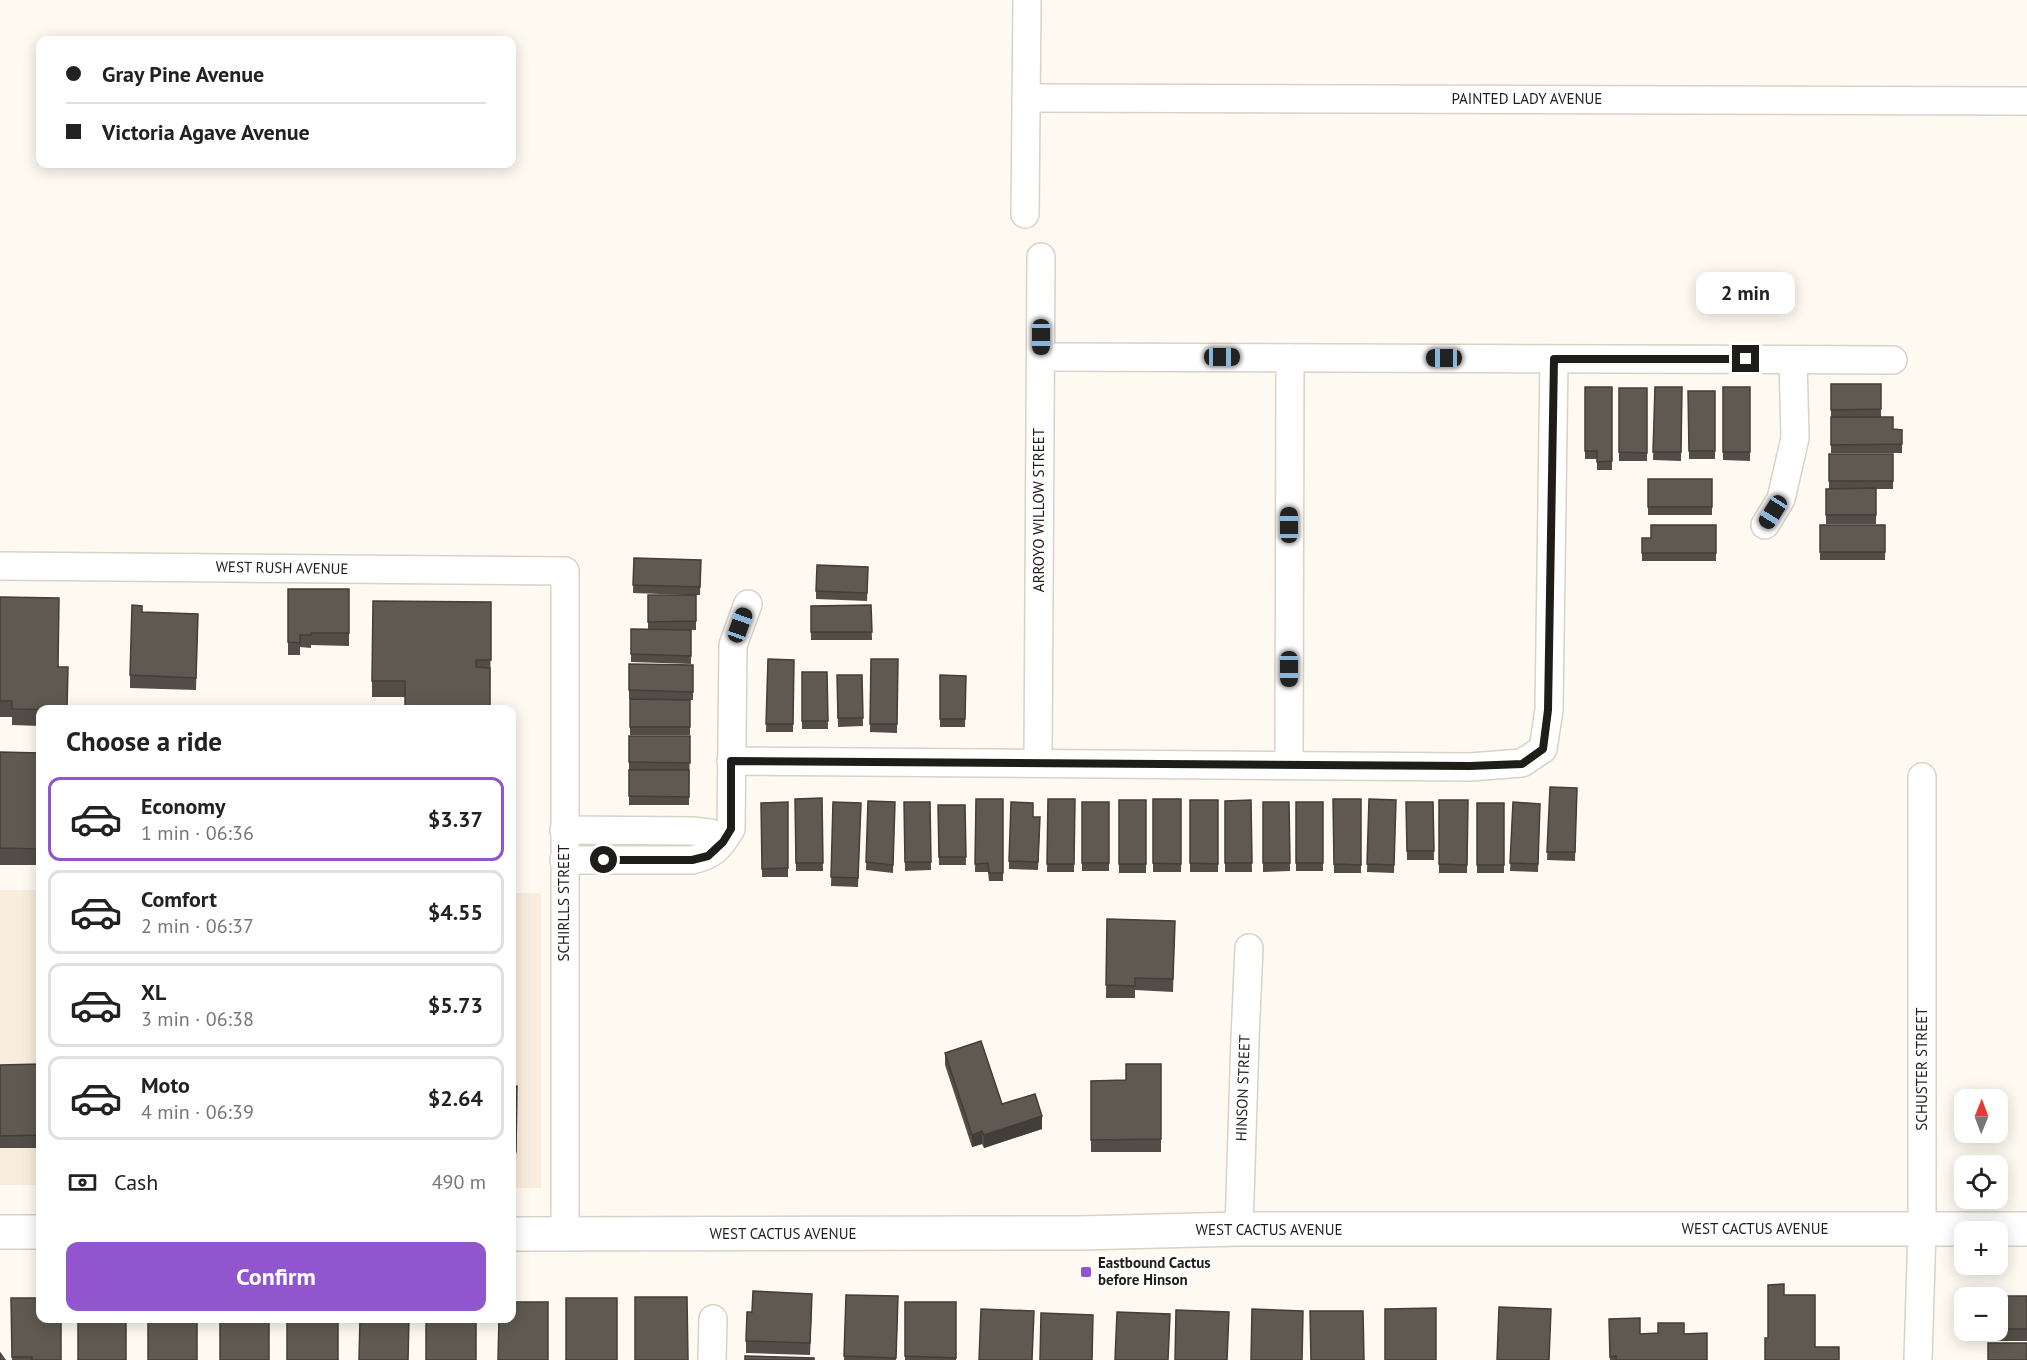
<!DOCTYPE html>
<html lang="en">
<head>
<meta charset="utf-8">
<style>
	:root { --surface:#fff; --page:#f6f6f6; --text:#222; --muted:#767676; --line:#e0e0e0; --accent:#9156cd }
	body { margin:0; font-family:"PT Sans",sans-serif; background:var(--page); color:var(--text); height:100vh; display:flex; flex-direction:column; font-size:22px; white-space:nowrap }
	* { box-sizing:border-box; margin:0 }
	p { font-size:20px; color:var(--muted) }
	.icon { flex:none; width:33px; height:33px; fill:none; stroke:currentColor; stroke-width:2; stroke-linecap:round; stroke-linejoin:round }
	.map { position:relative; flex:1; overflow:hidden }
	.drawer { position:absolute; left:36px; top:705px; width:480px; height:618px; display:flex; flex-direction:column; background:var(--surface); border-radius:12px; box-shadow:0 3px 15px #0003 }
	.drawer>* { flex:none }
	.banner { position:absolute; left:36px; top:36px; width:480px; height:132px; border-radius:12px; box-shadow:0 3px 15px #0003; display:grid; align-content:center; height:132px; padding:0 30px; background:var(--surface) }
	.needle { width:39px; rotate:1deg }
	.tools { position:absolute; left:1954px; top:1089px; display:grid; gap:12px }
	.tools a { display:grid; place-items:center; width:54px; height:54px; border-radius:12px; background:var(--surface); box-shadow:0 3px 15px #0003; font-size:30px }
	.end { position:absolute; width:27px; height:27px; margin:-14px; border:8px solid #1f1d19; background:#fff; box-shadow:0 0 0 3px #fff }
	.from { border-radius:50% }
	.bubble { position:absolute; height:42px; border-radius:12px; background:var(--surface); box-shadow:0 3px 15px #0003; font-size:20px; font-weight:700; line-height:42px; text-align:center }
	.car { position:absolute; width:18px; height:36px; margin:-18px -9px; border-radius:8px; box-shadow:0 0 4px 2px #0007; background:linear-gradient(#222 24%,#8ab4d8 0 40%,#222 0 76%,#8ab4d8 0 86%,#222 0) }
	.banner b { display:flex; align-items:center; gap:21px; height:57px; font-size:22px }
	.banner b+b { border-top:2px solid var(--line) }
	.banner i { width:15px; height:15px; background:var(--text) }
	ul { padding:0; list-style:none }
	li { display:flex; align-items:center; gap:18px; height:84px; margin:0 12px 9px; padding:0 18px; border:3px solid var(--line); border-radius:12px }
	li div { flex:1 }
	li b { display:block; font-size:22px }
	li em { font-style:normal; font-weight:700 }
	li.current { border-color:var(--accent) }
	li>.icon { width:54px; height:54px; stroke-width:1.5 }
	h2 { padding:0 30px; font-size:27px; line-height:72px }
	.pay { display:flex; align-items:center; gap:15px; height:66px; padding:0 30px; font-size:22px }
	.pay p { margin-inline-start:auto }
	.primary-button { display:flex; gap:12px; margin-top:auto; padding:12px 30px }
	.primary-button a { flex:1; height:69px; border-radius:12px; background:var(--accent); color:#fff; font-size:24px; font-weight:700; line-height:69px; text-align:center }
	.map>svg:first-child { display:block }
	.built { fill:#f8eddc }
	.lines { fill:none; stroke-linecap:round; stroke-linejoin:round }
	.minor-casing { stroke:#d8d2c7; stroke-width:30 }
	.major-casing { stroke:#d8d2c7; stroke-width:36 }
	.minor { stroke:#fff; stroke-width:27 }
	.major { stroke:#fff; stroke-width:33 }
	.wall { fill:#524d46 }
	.shaded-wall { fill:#423e39 }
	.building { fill:#5f5951; stroke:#423e39; stroke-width:1.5 }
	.route { stroke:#1f1d19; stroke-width:8 }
	.poi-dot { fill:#9156cd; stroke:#fff; stroke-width:2 }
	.labels { text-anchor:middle; stroke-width:6; stroke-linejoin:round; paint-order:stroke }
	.street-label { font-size:15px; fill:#1f1d19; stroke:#fff }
	.poi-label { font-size:15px; font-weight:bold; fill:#1f1d19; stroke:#fff; text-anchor:start }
</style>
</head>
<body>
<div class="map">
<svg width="2027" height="1360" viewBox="0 0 2027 1360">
	<rect width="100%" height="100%" fill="#fffaf1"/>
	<!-- built -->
	<g class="built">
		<rect x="0" y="890" width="40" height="295"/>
		<rect x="512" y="893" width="29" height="295"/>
	</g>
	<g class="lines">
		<defs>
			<g id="minor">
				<path d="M1026,98l1001,3"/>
				<path d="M1025,214l2,-214"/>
				<path d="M1041,357l852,3"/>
				<path d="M1765,525l16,-26 14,-61 -2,-78"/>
				<path d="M0,566l565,5v663"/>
				<path d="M731,761l739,6 52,-4 21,-14 6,-39 5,-351"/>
				<path d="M1038,763l3,-506"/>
				<path d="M1289,765l1,-407"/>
				<path d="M564,830l128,1 18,2 12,9"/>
				<path d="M564,860h128c22,-5 27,-12 39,-31l2,-184 15,-41"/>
				<path d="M1239,1229l6,-190 4,-91"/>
				<path d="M712,1360l1,-41"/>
				<path d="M1918,1360l4,-131v-452"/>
			</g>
			<g id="major">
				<path d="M0,1232h40"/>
				<path d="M512,1234l567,-1 160,-4h788"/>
			</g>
		</defs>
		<!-- minor casing -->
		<use href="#minor" class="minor-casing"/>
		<!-- major casing -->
		<use href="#major" class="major-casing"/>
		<!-- minor -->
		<use href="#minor" class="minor"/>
		<!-- major -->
		<use href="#major" class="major"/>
	</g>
	<!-- wall -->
	<g class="wall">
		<path d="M1831,384h50v33l12,12 9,1v23h-71z"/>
		<path d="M1585,387h27v83h-15v-11h-12z"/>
		<path d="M1655,387h27l-1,74 -28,-1z"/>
		<path d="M1723,387h27v74l-27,-1z"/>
		<rect x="1619" y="388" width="28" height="73"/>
		<path d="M1688,391h27v68h-26z"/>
		<path d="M1829,454h64v35h-17v35h-50v-35h3z"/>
		<rect x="1648" y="479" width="64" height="36"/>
		<path d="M1716,525v36h-74v-23h9z"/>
		<rect x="1820" y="525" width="65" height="35"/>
		<path d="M634,558l67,2 -1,35h-4v35h-24h19v34l-60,-2v-33h17v-34h39l-54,-2z"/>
		<path d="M868,576l-1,25 -51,-2v-8z"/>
		<path d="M288,589h61v57l-38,-1v3l-11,-1v8h-12z"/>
		<path d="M0,597l59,70 -19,43v16l-28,-1v-8h-12z"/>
		<path d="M491,602l-1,108h-85v-13h-33v-16z"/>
		<path d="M871,605l1,35h-61v-34z"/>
		<path d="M198,614l-2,76 -66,-2v-13z"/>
		<path d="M768,659l26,1 -1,72h-27z"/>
		<path d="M871,659h27l-1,74 -27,-1z"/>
		<path d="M629,664l64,1v35h-3v35h-60v-36l42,1 -43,-1z"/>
		<path d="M802,672h25l1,57h-26z"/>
		<path d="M837,675h25l1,51 -25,1z"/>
		<path d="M940,675l26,1 -1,51h-25z"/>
		<path d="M629,736h61l-1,69h-60z"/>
		<path d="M0,752l40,1v112h-40z"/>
		<path d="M1550,787l27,1 -2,73 -28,-1z"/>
		<path d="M822,798l1,73h-27l-1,-72z"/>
		<path d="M976,799h27v82h-14l-1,-9h-13z"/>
		<path d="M1048,799h27l-1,73h-27z"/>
		<rect x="1153" y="799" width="28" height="73"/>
		<path d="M1333,799h28v74h-27z"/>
		<path d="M1369,799l27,1 -2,73 -27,-1z"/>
		<rect x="1119" y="800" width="27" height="73"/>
		<rect x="1190" y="800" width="28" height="72"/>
		<path d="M1251,800l1,72h-27v-71z"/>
		<path d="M1439,800h29l-1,73h-28z"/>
		<path d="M868,801l27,1 -2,71 -27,-3z"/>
		<path d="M788,802v75h-26l-1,-74z"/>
		<path d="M833,802l28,1 -3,84 -27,-1z"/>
		<path d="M904,802h26l1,68 -26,1z"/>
		<rect x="1082" y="802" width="27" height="69"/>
		<path d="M1263,802h26l1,69 -27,1z"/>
		<rect x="1296" y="802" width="27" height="69"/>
		<path d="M1406,802h27l1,58h-27z"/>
		<path d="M1513,802l27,2 -2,68 -28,-1z"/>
		<rect x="1477" y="803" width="27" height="70"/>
		<path d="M938,805h27l1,60h-27z"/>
		<path d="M1033,817l7,9 -2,44 -29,-1v-8z"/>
		<path d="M1107,919l68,2 -2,71 -38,-2v8h-29z"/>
		<path d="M945,1053l57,51 40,25 -58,19 -2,-4 -10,3 -27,-82z"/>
		<path d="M40,1064v84h-40v-83z"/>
		<path d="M1161,1064v88h-70v-71l35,-1z"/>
		<path d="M512,1086h5l-1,78h-4z"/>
		<path d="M846,1295l52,14 -2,51h-52z"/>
		<path d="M2027,1296v45h-42v-11h13v-32z"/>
		<path d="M11,1298l50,62h-49z"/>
		<rect x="905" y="1302" width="51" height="58"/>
		<path d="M812,1306l-2,49 -64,-2v-12z"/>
		<path d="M1609,1319l31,15h44l23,26h-97z"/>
	</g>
	<!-- shaded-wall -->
	<g class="shaded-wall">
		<path d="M1042,1116v13l-58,19v-13z"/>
		<path d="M982,1131v13l-10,3v-12z"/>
	</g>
	<!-- building -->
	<g class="building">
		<path d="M1831,384h50v25l-50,1z"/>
		<path d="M1585,387h27v74l-15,1v-11h-12z"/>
		<path d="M1655,387h27l-1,65h-28z"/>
		<rect x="1723" y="387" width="27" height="65"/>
		<path d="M1619,388h28v65l-28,-1z"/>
		<path d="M1688,391h27v60h-26z"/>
		<path d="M1831,417h62v12l9,1v14l-71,1z"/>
		<rect x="1829" y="454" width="64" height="27"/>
		<rect x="1648" y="479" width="64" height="28"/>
		<path d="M1876,488v27h-50v-26z"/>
		<path d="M1651,525h65v28h-74v-15h9z"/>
		<rect x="1820" y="525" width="65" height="27"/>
		<path d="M634,558l67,2 -1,27 -67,-2z"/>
		<path d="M817,565l51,2 -1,26 -51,-2z"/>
		<path d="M288,589h61v44h-38v2h-11v8l-12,-1z"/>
		<path d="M648,595h48v26l-48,1z"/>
		<path d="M0,597l59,1 -1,69h10l-1,43 -55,-1v-8h-12z"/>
		<path d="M373,601l118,1v58h-15v7l14,1v41l-85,-1v-27h-33z"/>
		<path d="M132,605l10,1v6l56,2 -2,64 -66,-3z"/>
		<path d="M871,605l1,27h-61v-26z"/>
		<path d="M631,629l60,1v26l-60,-2z"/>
		<path d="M768,659l26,1 -1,64h-27z"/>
		<path d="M871,659h27l-1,65h-27z"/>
		<path d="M629,664l64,1v27l-64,-2z"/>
		<path d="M802,672h25l1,49h-26z"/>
		<path d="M837,675h25l1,43h-25z"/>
		<path d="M940,675l26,1 -1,43h-25z"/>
		<path d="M630,699l60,1v27h-60z"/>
		<path d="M629,736h61v27l-61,-1z"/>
		<path d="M0,752l40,1v96l-40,-1z"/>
		<path d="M629,770h60v27l-60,-1z"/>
		<path d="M1550,787l27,1 -2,64h-28z"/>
		<path d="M822,798l1,65h-27l-1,-64z"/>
		<path d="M976,799h27v74h-14l-1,-10 -13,1z"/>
		<path d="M1048,799h27l-1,65h-27z"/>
		<path d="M1153,799h28v65l-28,-1z"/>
		<path d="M1333,799h28v66l-27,-1z"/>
		<path d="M1369,799l27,1 -2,65 -27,-1z"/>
		<rect x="1119" y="800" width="27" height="64"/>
		<path d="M1190,800h28v64l-28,-1z"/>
		<path d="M1251,800l1,63h-27v-62z"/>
		<path d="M1439,800h29l-1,65 -28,-1z"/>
		<path d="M868,801l27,1 -2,63 -27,-3z"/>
		<path d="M788,802v66l-26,1 -1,-66z"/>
		<path d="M833,802l28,1 -3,75 -27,-1z"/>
		<path d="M904,802h26l1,60h-26z"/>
		<path d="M1011,802l22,1v14h7l-2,45 -29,-1z"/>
		<rect x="1082" y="802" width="27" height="61"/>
		<path d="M1263,802h26l1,61h-27z"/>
		<rect x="1296" y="802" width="27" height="61"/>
		<path d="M1406,802h27l1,49h-27z"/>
		<path d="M1513,802l27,2 -2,60 -28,-1z"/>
		<rect x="1477" y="803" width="27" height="62"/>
		<path d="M938,805h27l1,52h-27z"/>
		<path d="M1107,919l68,2 -2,58 -38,-1v8l-29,-1z"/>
		<path d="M981,1041l21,63 33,-10 7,22 -58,19 -2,-4 -10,4 -27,-82z"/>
		<path d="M40,1064v71l-40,1v-71z"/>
		<path d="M1126,1064h35v75l-70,1v-59l35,-1z"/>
		<path d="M512,1086h5l-1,66h-4z"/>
		<path d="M1784,1284v11h31v52h24v13h-74v-22h3v-53z"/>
		<path d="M753,1291l59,3 -2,49 -64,-2 1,-29h5z"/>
		<path d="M846,1295l52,1 -2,62 -52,-2z"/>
		<path d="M1995,1296h32v33h-29v-31h-3z"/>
		<path d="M635,1297h52l1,63h-53z"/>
		<path d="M11,1298h29v20h21v42h-29v-3h-20z"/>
		<rect x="566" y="1298" width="51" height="62"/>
		<path d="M512,1302h36v58h-50l1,-42h13z"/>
		<path d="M905,1302h51v56l-51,-2z"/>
		<path d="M1499,1307l52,2 -2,51h-52z"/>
		<path d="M1436,1308v52h-51v-51z"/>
		<path d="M981,1309l53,2 -2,49h-53z"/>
		<path d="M1252,1309l51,2 -1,49h-51z"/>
		<path d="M1176,1310l53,2 -2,48h-52z"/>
		<path d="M1310,1311h53l1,49h-53z"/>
		<path d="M1117,1312l53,2 -2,46h-53z"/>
		<path d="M1041,1313l52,2 -1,45h-52z"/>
		<rect x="78" y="1318" width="48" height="42"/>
		<rect x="148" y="1318" width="49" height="42"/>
		<rect x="220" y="1318" width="49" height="42"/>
		<rect x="287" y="1318" width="51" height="42"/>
		<path d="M360,1318h49l-1,42h-49z"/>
		<rect x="426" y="1318" width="50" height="42"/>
		<path d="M1640,1318v16l18,-1v-10h26v11l23,-1v27h-91v-4l-6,1 -1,-38z"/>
		<rect x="1988" y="1343" width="39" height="17"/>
		<path d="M0,1353l5,7h-5z"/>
		<path d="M745,1356l69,2v2h-69z"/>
	</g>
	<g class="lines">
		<!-- route -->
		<path class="route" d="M604,860h88l16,-4 15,-14 8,-13v-68l739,5 52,-2 21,-15 5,-39 6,-351h192"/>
	</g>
	<!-- markers -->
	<rect class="poi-dot" x="1080" y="1266" width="12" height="12" rx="3"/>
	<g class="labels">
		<!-- street labels -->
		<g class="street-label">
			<text x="1527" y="104">PAINTED LADY AVENUE</text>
			<text transform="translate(1039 510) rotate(-90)" y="5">ARROYO WILLOW STREET</text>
			<text transform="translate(282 568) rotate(1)" y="5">WEST RUSH AVENUE</text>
			<text transform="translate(564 903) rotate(-90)" y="5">SCHIRLLS STREET</text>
			<text transform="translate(1922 1069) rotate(-90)" y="5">SCHUSTER STREET</text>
			<text transform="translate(1243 1088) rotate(-88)" y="5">HINSON STREET</text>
			<text x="1755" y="1234">WEST CACTUS AVENUE</text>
			<text x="1269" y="1235">WEST CACTUS AVENUE</text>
			<text x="783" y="1239">WEST CACTUS AVENUE</text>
		</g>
		<!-- poi labels -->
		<g class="poi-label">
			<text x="1098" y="1268">Eastbound Cactus<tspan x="1098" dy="17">before Hinson</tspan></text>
		</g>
	</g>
</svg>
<div class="tools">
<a><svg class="needle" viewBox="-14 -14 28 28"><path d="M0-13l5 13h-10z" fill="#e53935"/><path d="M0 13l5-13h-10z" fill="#767676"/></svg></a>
<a><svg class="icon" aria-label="locate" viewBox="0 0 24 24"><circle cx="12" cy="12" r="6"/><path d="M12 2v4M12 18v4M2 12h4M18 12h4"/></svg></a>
<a>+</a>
<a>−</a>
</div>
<i class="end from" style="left:604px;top:860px"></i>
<i class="end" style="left:1746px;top:359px"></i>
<div class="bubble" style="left:1696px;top:272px;width:99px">2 min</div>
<i class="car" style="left:1041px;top:337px;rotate:180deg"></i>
<i class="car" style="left:1222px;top:357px;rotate:90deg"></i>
<i class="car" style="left:1444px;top:358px;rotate:270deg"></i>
<i class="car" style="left:1773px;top:512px;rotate:212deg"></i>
<i class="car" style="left:1289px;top:525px;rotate:0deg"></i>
<i class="car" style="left:740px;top:625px;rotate:20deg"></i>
<i class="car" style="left:1289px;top:669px;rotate:180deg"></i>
<div class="banner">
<b><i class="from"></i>Gray Pine Avenue</b>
<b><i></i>Victoria Agave Avenue</b>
</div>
<section class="drawer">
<h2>Choose a ride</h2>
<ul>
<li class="current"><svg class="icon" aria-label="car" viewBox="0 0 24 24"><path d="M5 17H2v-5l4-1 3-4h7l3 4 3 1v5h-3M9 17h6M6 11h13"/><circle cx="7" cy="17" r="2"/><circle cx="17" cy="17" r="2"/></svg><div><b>Economy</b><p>1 min · 06:36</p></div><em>$3.37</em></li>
<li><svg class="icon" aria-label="car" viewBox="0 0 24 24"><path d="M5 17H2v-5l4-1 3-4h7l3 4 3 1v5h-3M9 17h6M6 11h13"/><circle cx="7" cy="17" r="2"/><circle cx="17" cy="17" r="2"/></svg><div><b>Comfort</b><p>2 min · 06:37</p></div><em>$4.55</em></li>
<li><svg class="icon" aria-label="car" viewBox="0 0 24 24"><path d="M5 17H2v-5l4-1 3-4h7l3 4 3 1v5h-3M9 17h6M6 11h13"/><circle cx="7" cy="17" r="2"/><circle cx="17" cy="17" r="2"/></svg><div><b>XL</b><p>3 min · 06:38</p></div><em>$5.73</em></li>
<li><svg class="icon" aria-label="car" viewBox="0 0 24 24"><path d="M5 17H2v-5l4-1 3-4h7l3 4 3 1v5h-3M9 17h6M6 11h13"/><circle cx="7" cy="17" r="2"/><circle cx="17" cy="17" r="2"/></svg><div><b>Moto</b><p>4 min · 06:39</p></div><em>$2.64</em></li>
</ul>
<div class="pay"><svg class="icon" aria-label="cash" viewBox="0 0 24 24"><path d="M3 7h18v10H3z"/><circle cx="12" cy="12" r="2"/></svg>Cash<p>490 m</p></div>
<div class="primary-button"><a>Confirm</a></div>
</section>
</div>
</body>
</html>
